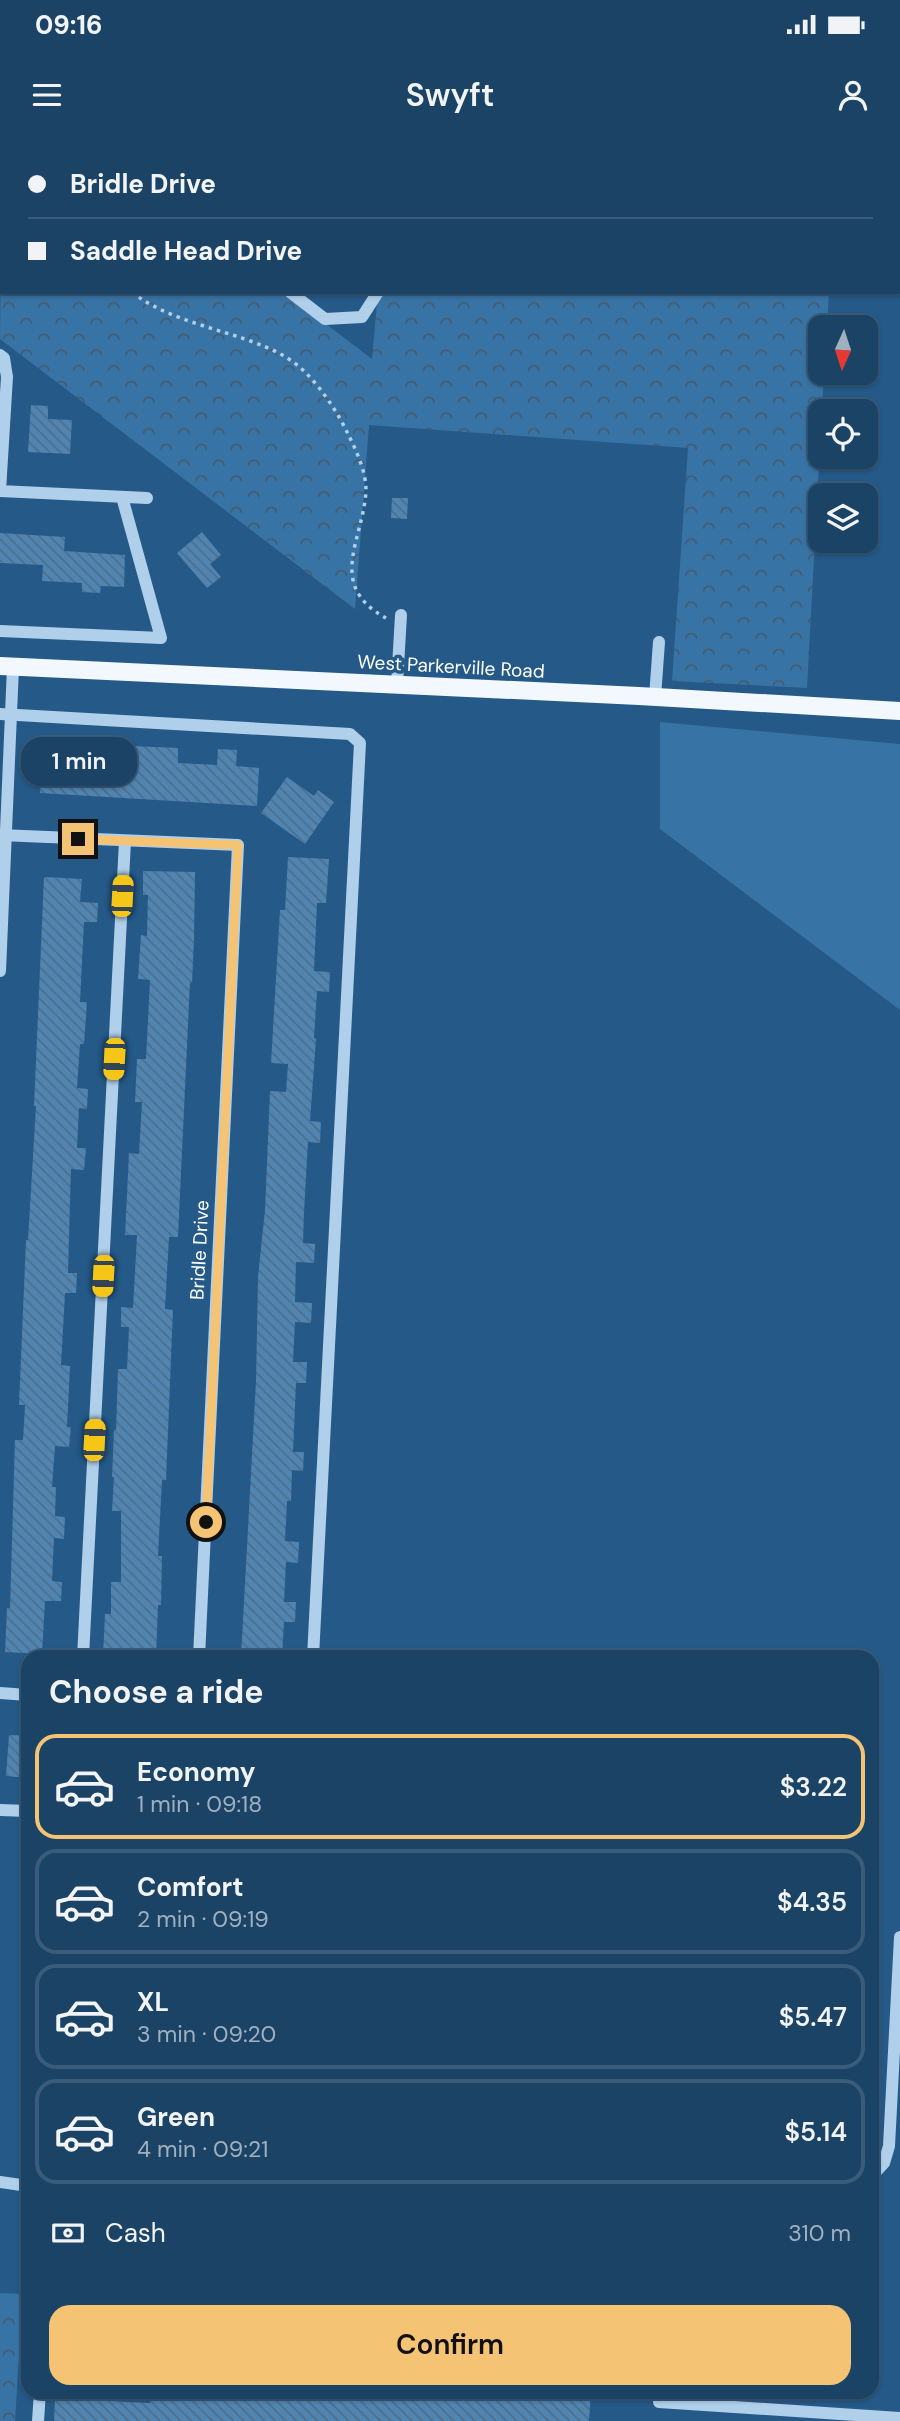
<!DOCTYPE html>
<html lang="en">
<head>
<meta charset="utf-8">
<style>
	:root { --surface:#1b4366; --page:#284e6f; --text:#f1f3f6; --muted:#a0b0bf; --line:#395c7a; --accent:#f4c373 }
	body { margin:0; font-family:"DM Sans",sans-serif; background:var(--page); color:var(--text); height:100vh; display:flex; flex-direction:column; font-size:26px; white-space:nowrap }
	* { box-sizing:border-box; margin:0 }
	p { font-size:23px; color:var(--muted) }
	.icon { flex:none; width:38px; height:38px; fill:none; stroke:currentColor; stroke-width:2; stroke-linecap:round; stroke-linejoin:round }
	.map { position:relative; flex:1; overflow:hidden }
	.side { position:absolute; left:21px; top:1510px; width:858px; height:749px; display:flex; flex-direction:column; background:var(--surface); border-radius:21px; box-shadow:0 2px 5px #0004,0 0 0 2px var(--line) }
	.side>* { flex:none }
	.guide { position:absolute; left:0px; top:0px; width:901px; height:154px; box-shadow:0 2px 5px #0004,0 0 0 2px var(--line); display:grid; align-content:center; height:154px; padding:0 28px; background:var(--surface) }
	.needle { width:46px; rotate:183deg }
	.fabs { position:absolute; left:808px; top:175px; display:grid; gap:14px }
	.fabs a { display:grid; place-items:center; width:70px; height:70px; border-radius:14px; background:var(--surface); box-shadow:0 2px 5px #0004,0 0 0 2px var(--line); font-size:35px }
	.end { position:absolute; width:32px; height:32px; margin:-16px; border:9px solid #f4c373; background:#111; box-shadow:0 0 0 4px #111 }
	.from { border-radius:50% }
	.bubble { position:absolute; height:49px; border-radius:21px; background:var(--surface); box-shadow:0 2px 5px #0004,0 0 0 2px var(--line); font-size:23px; font-weight:600; line-height:49px; text-align:center }
	.car { position:absolute; width:21px; height:42px; margin:-21px -10px; border-radius:9px; box-shadow:0 0 5px 2px #0007; background:linear-gradient(#f5c518 24%,#345 0 40%,#f5c518 0 76%,#345 0 86%,#f5c518 0) }
	.guide b { display:flex; align-items:center; gap:24px; height:66px; font-size:26px }
	.guide b+b { border-top:2px solid var(--line) }
	.guide i { width:18px; height:18px; background:var(--text) }
	ul { padding:0; list-style:none }
	li { display:flex; align-items:center; gap:21px; height:105px; margin:0 14px 10px; padding:0 14px; border:4px solid var(--line); border-radius:21px }
	li div { flex:1 }
	li b { display:block; font-size:26px }
	li em { font-style:normal; font-weight:600 }
	li.selected { border-color:var(--accent) }
	li>.icon { width:63px; height:63px; stroke-width:1.5 }
	h2 { padding:0 28px; font-size:32px; line-height:84px }
	.pay { display:flex; align-items:center; gap:18px; height:77px; padding:0 28px; font-size:26px }
	.pay p { margin-inline-start:auto }
	.cta { display:flex; gap:14px; margin-top:auto; padding:14px 28px }
	.cta a { flex:1; height:80px; border-radius:21px; background:var(--accent); color:#111; font-size:28px; font-weight:600; line-height:80px; text-align:center }
	.status { display:flex; justify-content:space-between; align-items:center; height:49px; padding:0 35px; background:var(--surface); direction:ltr }
	.status svg { height:19px; fill:currentColor }
	header { display:flex; justify-content:space-between; align-items:center; height:91px; padding:0 28px; background:var(--surface); font-size:32px; font-weight:600 }
	.map>svg:first-child { display:block }
	.green { fill:#3873a5 }
	.park { fill:url(#park-crowns) }
	.building { fill:url(#building-back-hatch) }
	.lines { fill:none; stroke-linecap:round; stroke-linejoin:round }
	.path { stroke:#b0cfea; stroke-width:3.5; stroke-dasharray:3.5 5; stroke-linecap:butt }
	.minor { stroke:#b0cfea; stroke-width:12 }
	.major { stroke:#f3f8fe; stroke-width:18 }
	.route { stroke:#f4c373; stroke-width:9 }
	.labels { text-anchor:middle; stroke-width:7; stroke-linejoin:round; paint-order:stroke }
	.street-label { font-size:19px; fill:#fff; stroke:#245988 }
</style>
</head>
<body>
<div class="status"><b>09:16</b><svg viewBox="0 0 49 12"><path d="M0 12V9h3v3zM5 12V6h3v6zM10 12V3h3v9zM15 12V0h3v12zM26 1h20v11H26zM47 4h2v5h-2z"/></svg></div>
<header><svg class="icon" aria-label="menu" viewBox="0 0 24 24"><path d="M4 6h16M4 12h16M4 18h16"/></svg>Swyft<svg class="icon" aria-label="person" viewBox="0 0 24 24"><circle cx="12" cy="8" r="4"/><path d="M4 21q1-7 8-7t8 7"/></svg></header>
<div class="map">
<svg width="900" height="2281" viewBox="0 0 900 2281">
	<defs>
		<pattern id="park-crowns" width="20" height="18" patternUnits="userSpaceOnUse" patternTransform="scale(1.75)"><rect width="20" height="18" fill="#3873a5"/><path d="M2 6a3 3 0 1 1 6 0M12 15a3 3 0 1 1 6 0" fill="none" stroke="#445c70"/></pattern>
		<pattern id="building-back-hatch" width="6" height="6" patternUnits="userSpaceOnUse" patternTransform="scale(1.75)"><rect width="6" height="6" fill="#5085b2"/><path d="M-1 5l2 2M0 0l6 6M5-1l2 2" fill="none" stroke="#4e6e89"/></pattern>
	</defs>
	<rect width="100%" height="100%" fill="#245988"/>
	<!-- green -->
	<path class="green" d="M660,582l240,22v266l-240,-181z"/>
	<!-- park -->
	<g class="park">
		<path d="M2,19v133h282l88,67 6,-67h451l-2,35h-6v46h3l-17,315 -135,-7 16,-233 -319,-23 -14,184 -355,-270z"/>
		<path d="M0,2153l23,1 -8,127h-15z"/>
	</g>
	<!-- building -->
	<g class="building">
		<path d="M31,265l17,1v13l24,1 -2,34 -42,-2z"/>
		<path d="M392,358h16l-1,21 -16,-1z"/>
		<path d="M202,392l19,23 -11,9 11,13 -14,11 -30,-35z"/>
		<path d="M0,393l65,4 -1,14 61,4 -1,32 -23,-1 -1,7 -18,-1v-9l-40,-2 1,-16 -43,-2z"/>
		<path d="M131,606l47,2v15l39,2 1,-16 19,1 -1,16 23,2 -2,38 -217,-13 2,-41 88,4z"/>
		<path d="M287,637l27,19 4,-6 16,12 -29,42 -44,-31z"/>
		<path d="M288,717l41,2 -3,44h-9l-3,68 16,1 -1,20 -12,-1 -3,47 2,1 -6,82 11,1 -1,21 -12,-1 -4,70 -1,31 12,1 -1,19 -18,-1 -1,40 17,1 -1,20 -16,-1 -2,40h14l-1,21h-10l-3,69h11l-1,19 -11,-1 -1,31h-4l-2,40 14,1 -1,21 -12,-1 -2,40h12l-1,20h-11l-2,35h-41l15,-276 2,-104 7,-67 5,-119 16,1 2,-28 -17,-1 9,-153h5z"/>
		<path d="M143,731l52,1 -1,68 -2,43 -2,-1 -12,255h-9l-4,72 8,1 -7,170h-4l-4,76h4l-1,49h-3l-2,52h-53l2,-43h6v-32h10v-71h-9l2,-34h-2l2,-47h2l2,-61h9l2,-42h-8v-20l12,1 4,-73h-12l4,-82 10,1 3,-52h-7l2,-43h9l4,-79 -12,-1 3,-44 6,1 1,-41h-5z"/>
		<path d="M44,737l38,2 -2,23 18,1 -1,19h-13l-4,80h7l-3,42h-4l-3,44 11,1 -1,20 -8,-1 -2,40h9l-2,22 -13,-1 -3,104h9l-1,20h-11l-4,72 9,1 -3,61h4l-2,20 -14,-1 -3,41h4l-1,29 10,1 -1,22 -10,-1 -2,43 10,1 -1,19h-16l-3,53 -37,-2 2,-44h3l5,-168h8l2,-35h-6l7,-165h2l8,-134h-2z"/>
		<path d="M9,1595l19,1v42l-22,-2z"/>
		<path d="M252,2252h339l-2,29h-535l1,-23 95,5v-7l101,5z"/>
	</g>
	<g class="lines">
		<!-- path -->
		<g class="path">
			<path d="M0,21l2,1"/>
			<path d="M132,152c50,40 132,39 173,80 17,17 33,41 43,62 8,16 18,37 18,56 -2,49 -41,95 20,128"/>
			<path d="M250,2258l1,-6"/>
		</g>
		<!-- minor -->
		<g class="minor">
			<path d="M93,0l2,2"/>
			<path d="M388,2v-2"/>
			<path d="M290,152l35,27 37,-2 16,-25"/>
			<path d="M0,215l4,3 3,19 -7,114 147,7"/>
			<path d="M0,491l161,7 -39,-141"/>
			<path d="M397,544l4,-69"/>
			<path d="M655,557l4,-55"/>
			<path d="M0,574l350,20 10,9 -47,914"/>
			<path d="M0,695l238,10 -39,812"/>
			<path d="M0,831l13,-304"/>
			<path d="M83,1517l42,-816"/>
			<path d="M0,1553l28,2"/>
			<path d="M0,1670l28,1"/>
			<path d="M872,2036l12,-13 5,-17 11,-209"/>
			<path d="M0,2042l28,4"/>
			<path d="M659,2262l241,16"/>
			<path d="M38,2281l2,-29"/>
		</g>
		<!-- major -->
		<path class="major" d="M0,526l639,30 261,15"/>
	</g>
	<g class="lines">
		<!-- route -->
		<path class="route" d="M78,699l160,6 -32,677"/>
	</g>
	<g class="labels">
		<!-- street labels -->
		<g class="street-label">
			<text transform="translate(451 526) rotate(3)" y="7">West Parkerville Road</text>
			<text transform="translate(199 1110) rotate(-87)" y="7">Bridle Drive</text>
		</g>
	</g>
</svg>
<div class="fabs">
<a><svg class="needle" viewBox="-14 -14 28 28"><path d="M0-13l5 13h-10z" fill="#e53935"/><path d="M0 13l5-13h-10z" fill="#a0b0bf"/></svg></a>
<a><svg class="icon" aria-label="locate" viewBox="0 0 24 24"><circle cx="12" cy="12" r="6"/><path d="M12 2v4M12 18v4M2 12h4M18 12h4"/></svg></a>
<a><svg class="icon" aria-label="layers" viewBox="0 0 24 24"><path d="M12 4l9 5-9 5-9-5zM3 14l9 5 9-5"/></svg></a>
</div>
<i class="end from" style="left:206px;top:1382px"></i>
<i class="end" style="left:78px;top:699px"></i>
<div class="bubble" style="left:21px;top:597px;width:116px">1 min</div>
<i class="car" style="left:122px;top:756px;rotate:3deg"></i>
<i class="car" style="left:114px;top:919px;rotate:183deg"></i>
<i class="car" style="left:103px;top:1136px;rotate:183deg"></i>
<i class="car" style="left:94px;top:1300px;rotate:3deg"></i>
<div class="guide">
<b><i class="from"></i>Bridle Drive</b>
<b><i></i>Saddle Head Drive</b>
</div>
<section class="side">
<h2>Choose a ride</h2>
<ul>
<li class="selected"><svg class="icon" aria-label="car" viewBox="0 0 24 24"><path d="M5 17H2v-5l4-1 3-4h7l3 4 3 1v5h-3M9 17h6M6 11h13"/><circle cx="7" cy="17" r="2"/><circle cx="17" cy="17" r="2"/></svg><div><b>Economy</b><p>1 min · 09:18</p></div><em>$3.22</em></li>
<li><svg class="icon" aria-label="car" viewBox="0 0 24 24"><path d="M5 17H2v-5l4-1 3-4h7l3 4 3 1v5h-3M9 17h6M6 11h13"/><circle cx="7" cy="17" r="2"/><circle cx="17" cy="17" r="2"/></svg><div><b>Comfort</b><p>2 min · 09:19</p></div><em>$4.35</em></li>
<li><svg class="icon" aria-label="car" viewBox="0 0 24 24"><path d="M5 17H2v-5l4-1 3-4h7l3 4 3 1v5h-3M9 17h6M6 11h13"/><circle cx="7" cy="17" r="2"/><circle cx="17" cy="17" r="2"/></svg><div><b>XL</b><p>3 min · 09:20</p></div><em>$5.47</em></li>
<li><svg class="icon" aria-label="car" viewBox="0 0 24 24"><path d="M5 17H2v-5l4-1 3-4h7l3 4 3 1v5h-3M9 17h6M6 11h13"/><circle cx="7" cy="17" r="2"/><circle cx="17" cy="17" r="2"/></svg><div><b>Green</b><p>4 min · 09:21</p></div><em>$5.14</em></li>
</ul>
<div class="pay"><svg class="icon" aria-label="cash" viewBox="0 0 24 24"><path d="M3 7h18v10H3z"/><circle cx="12" cy="12" r="2"/></svg>Cash<p>310 m</p></div>
<div class="cta"><a>Confirm</a></div>
</section>
</div>
</body>
</html>
